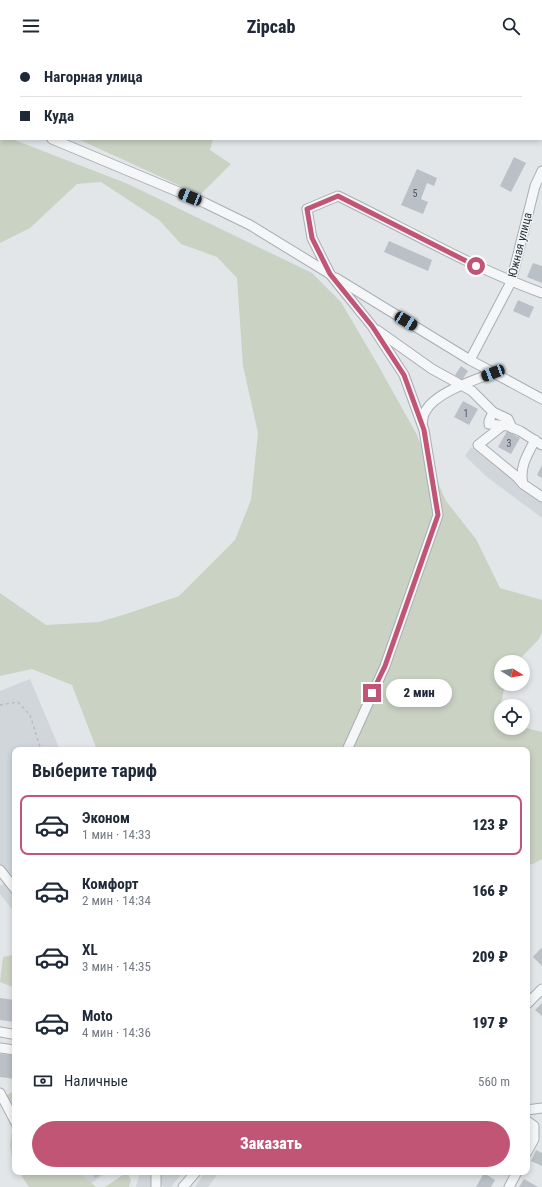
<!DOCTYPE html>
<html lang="ru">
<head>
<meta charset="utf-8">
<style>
	:root { --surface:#fff; --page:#f2f2f3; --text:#1f2937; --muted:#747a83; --line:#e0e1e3; --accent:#c05576 }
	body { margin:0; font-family:"Roboto Condensed",sans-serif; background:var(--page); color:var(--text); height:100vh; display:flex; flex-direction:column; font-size:15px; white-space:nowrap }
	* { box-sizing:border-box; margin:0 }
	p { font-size:13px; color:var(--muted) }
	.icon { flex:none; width:22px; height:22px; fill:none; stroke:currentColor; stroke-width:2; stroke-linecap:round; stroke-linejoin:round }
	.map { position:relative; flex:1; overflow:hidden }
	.sheet { position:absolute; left:12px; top:695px; width:518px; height:428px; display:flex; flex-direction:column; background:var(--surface); border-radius:8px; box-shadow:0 2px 6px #0003 }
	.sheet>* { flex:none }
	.guide { position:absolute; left:0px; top:0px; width:542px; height:88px; box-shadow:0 2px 6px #0003; display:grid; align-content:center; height:88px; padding:0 20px; background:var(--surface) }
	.needle { width:26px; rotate:101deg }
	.tools { position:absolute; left:494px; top:603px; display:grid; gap:8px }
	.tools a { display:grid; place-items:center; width:36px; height:36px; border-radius:50%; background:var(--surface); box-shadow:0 2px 6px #0003; font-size:20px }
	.end { position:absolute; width:18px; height:18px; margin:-9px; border:5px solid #c05576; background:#fff; box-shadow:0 0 0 2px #fff }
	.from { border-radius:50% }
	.bubble { position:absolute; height:28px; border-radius:14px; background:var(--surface); box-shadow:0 2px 6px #0003; font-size:13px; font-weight:800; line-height:28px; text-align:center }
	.car { position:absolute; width:12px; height:24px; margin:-12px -6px; border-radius:5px; box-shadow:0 0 3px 1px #0007; background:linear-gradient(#222 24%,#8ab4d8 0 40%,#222 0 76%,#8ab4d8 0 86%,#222 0) }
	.guide b { display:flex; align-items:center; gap:14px; height:38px; font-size:15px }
	.guide b+b { border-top:1px solid var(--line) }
	.guide i { width:10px; height:10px; background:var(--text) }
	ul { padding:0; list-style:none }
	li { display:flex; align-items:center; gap:12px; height:60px; margin:0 8px 6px; padding:0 12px; border:2px solid transparent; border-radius:8px }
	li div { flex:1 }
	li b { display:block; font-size:15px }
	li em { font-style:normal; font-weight:800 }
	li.active { border-color:var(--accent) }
	li>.icon { width:36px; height:36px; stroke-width:1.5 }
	h2 { padding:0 20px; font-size:18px; line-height:48px }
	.pay { display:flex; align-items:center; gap:10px; height:44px; padding:0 20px; font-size:15px }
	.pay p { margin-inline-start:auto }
	.cta { display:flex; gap:8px; margin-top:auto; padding:8px 20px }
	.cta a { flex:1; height:46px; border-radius:24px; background:var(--accent); color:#fff; font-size:16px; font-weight:800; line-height:46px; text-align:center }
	header { display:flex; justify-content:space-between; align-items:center; height:52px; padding:0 20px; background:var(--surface); font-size:18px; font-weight:800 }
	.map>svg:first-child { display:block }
	.built { fill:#d1d6db }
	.green { fill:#cad2c4 }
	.building { fill:#bac0c5 }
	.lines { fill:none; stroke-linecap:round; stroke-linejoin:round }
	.minor-casing { stroke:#a8aeb3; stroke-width:11 }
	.path { stroke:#b9bcc0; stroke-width:1.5; stroke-dasharray:3 3; stroke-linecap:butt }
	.minor { stroke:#f5f6f8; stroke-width:9 }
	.route { stroke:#c05576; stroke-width:5 }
	.labels { text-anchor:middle; stroke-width:3; stroke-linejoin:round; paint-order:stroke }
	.number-label { font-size:10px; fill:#505860 }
	.street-label { font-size:12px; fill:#2c363f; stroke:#f2f5f7 }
</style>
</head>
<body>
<header><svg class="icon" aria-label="menu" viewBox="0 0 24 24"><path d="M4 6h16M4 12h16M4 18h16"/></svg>Zipcab<svg class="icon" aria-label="search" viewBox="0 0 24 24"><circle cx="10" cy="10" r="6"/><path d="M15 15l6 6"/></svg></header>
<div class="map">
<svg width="542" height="1135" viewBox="0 0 542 1135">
	<rect width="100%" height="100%" fill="#e2e6e9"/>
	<!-- built -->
	<g class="built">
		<path d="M471,395l71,55v16l-55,-41 -22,-21z"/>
		<path d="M30,627l30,71h-45v133l-15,-18v-174z"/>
		<path d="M5,831l10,12v18l-15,-19v-8z"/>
		<path d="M76,1120h31l-21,15z"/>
		<path d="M140,1120h13l-1,15h-16z"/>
		<path d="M160,1120h23l-12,15h-7l-5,-5z"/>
		<path d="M205,1120h14l-11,15h-13z"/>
	</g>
	<!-- green -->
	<g class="green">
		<path d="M0,0h227v1h-226v52z"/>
		<path d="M0,82l1,5h11l116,45 184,89 29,29 37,63 38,68 30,68 30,38 24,49 42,12v33l-3,6 -22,23h-16v22h4l-7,35 3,1v8h22v-1l19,5v127l-9,5 -6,1v-115h-430l-25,-65 -40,-16 -32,7v-83l46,32 53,-3 27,-8 53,-18 56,-56 16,-40 7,-67 -15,-67 -6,-88 -20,-21 -36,-13 -22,-24 -58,-38 -24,2 -47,44 -30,15z"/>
		<path d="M78,87h135l-3,11 21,14 -31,31z"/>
		<path d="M12,903l3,1v32l-15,-6 3,-25z"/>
		<path d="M15,1038v77l-2,-3 -3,-18 2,-16 -7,-18 2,-17z"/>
		<path d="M19,1120h59l18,15h-67z"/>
		<path d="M127,1120l4,8 -2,7h-24z"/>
	</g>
	<!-- building -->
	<g class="building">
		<path d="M514,105l12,6 -15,29 -11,-6z"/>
		<path d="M417,117l20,9 -3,8 -7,-3 -6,16 7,3 -5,12 -22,-9z"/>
		<path d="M389,189l43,19 -4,11 -44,-19z"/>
		<path d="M533,211l9,3v17l-15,-6z"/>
		<path d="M518,248l16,7 -5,11 -16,-7z"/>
		<path d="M461,314l7,5 -6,9 -7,-5z"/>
		<path d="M463,349l15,8 -9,16 -15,-8z"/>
		<path d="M507,379l13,7 -9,16 -13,-7z"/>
		<path d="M542,413v13l-5,-3z"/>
		<path d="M541,896l1,1v17l-9,-9z"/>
		<path d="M0,946l15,2v22l-15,-2z"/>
		<path d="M542,951v13l-7,-6z"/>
		<path d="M0,1002l15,1v24l-15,-2z"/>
		<path d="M536,1098l6,3v13l-11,-5z"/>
		<path d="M91,1120h13l-9,6z"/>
		<path d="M484,1121l11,7 -4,7h-15z"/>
		<path d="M524,1127l14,8h-19z"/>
	</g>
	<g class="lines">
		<defs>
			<g id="minor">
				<path d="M0,65h1"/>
				<path d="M52,87l153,64 45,22 80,49 -18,-36 -5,-29 31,-13c68,33 133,71 204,97"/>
				<path d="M330,222l42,52 32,49 20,55 14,85 -53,151 -38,84"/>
				<path d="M336,226l134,82 72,39"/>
				<path d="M377,278l55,39 40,22 21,21 -4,9v3l19,2 12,5 22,14"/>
				<path d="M470,308l41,-78 24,-96 7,-15"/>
				<path d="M493,360l15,7 4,9"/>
				<path d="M422,372c1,-4 1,-9 3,-12 9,-19 49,-32 68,-39"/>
				<path d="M502,374l-24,19 39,32 6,7"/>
				<path d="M535,388c-8,15 -16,28 -12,44l19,13"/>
				<path d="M0,818l15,19"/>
				<path d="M527,952l15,-15"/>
				<path d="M0,980l12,2"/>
				<path d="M0,996l15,2"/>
				<path d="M0,1041l15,28"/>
				<path d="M527,1058l15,-2"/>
				<path d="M527,1069l7,5v13l-7,13"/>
				<path d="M156,1135v-15"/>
				<path d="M183,1135l13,-15"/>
				<path d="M509,1135l8,-15"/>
			</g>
		</defs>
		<!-- minor casing -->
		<use href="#minor" class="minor-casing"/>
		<!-- path -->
		<path class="path" d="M0,653l18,-3 12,13 11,35"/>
		<!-- minor -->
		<use href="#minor" class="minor"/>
	</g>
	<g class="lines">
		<!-- route -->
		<path class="route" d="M372,641l13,-27 53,-151 -14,-85 -20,-55 -32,-49 -42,-52 -18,-36 -5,-29 31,-13 138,70"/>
	</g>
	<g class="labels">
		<!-- number labels -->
		<g class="number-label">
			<text x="415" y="145">5</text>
			<text x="466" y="365">1</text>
			<text x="509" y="395">3</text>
		</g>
		<!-- street labels -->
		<g class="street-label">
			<text transform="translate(520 193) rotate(-76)" y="4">Южная улица</text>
		</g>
	</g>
</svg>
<div class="tools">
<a><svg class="needle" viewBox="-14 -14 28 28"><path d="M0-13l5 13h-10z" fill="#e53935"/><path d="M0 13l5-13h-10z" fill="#747a83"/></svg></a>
<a><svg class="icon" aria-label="locate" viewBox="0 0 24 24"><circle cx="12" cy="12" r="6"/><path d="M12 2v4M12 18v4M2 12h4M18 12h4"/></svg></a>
</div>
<i class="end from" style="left:476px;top:214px"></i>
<i class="end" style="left:372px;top:641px"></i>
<div class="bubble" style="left:386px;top:627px;width:66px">2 мин</div>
<i class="car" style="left:190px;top:145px;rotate:292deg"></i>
<i class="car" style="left:406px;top:269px;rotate:121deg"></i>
<i class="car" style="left:493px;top:321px;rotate:249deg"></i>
<div class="guide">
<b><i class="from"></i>Нагорная улица</b>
<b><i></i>Куда</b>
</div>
<section class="sheet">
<h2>Выберите тариф</h2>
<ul>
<li class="active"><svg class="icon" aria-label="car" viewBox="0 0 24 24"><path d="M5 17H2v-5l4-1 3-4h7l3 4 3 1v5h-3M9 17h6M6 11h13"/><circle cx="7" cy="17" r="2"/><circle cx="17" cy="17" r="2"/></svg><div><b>Эконом</b><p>1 мин · 14:33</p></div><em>123 ₽</em></li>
<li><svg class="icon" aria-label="car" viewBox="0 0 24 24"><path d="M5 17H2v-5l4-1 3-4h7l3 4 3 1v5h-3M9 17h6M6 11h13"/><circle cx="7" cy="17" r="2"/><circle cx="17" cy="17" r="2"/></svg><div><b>Комфорт</b><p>2 мин · 14:34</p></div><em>166 ₽</em></li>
<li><svg class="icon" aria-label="car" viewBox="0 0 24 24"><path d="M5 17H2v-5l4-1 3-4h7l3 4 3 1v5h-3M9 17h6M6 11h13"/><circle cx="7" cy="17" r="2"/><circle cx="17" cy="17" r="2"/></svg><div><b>XL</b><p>3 мин · 14:35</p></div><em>209 ₽</em></li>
<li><svg class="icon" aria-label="car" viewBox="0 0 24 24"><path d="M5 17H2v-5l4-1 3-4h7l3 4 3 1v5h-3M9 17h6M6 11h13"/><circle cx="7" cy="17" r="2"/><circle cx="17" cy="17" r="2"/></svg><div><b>Moto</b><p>4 мин · 14:36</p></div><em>197 ₽</em></li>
</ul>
<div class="pay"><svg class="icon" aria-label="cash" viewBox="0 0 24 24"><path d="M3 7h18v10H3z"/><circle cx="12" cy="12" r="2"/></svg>Наличные<p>560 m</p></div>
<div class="cta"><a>Заказать</a></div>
</section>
</div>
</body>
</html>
